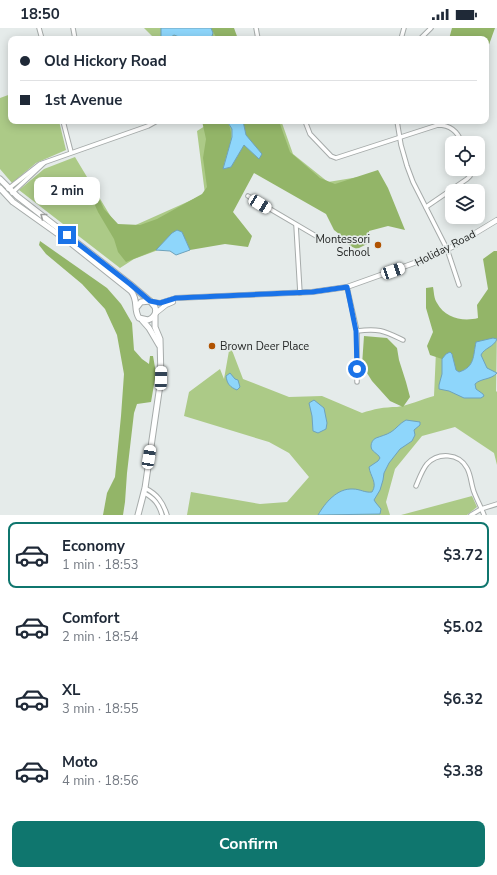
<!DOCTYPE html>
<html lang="en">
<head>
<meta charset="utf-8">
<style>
	:root { --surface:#fff; --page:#f6f6f7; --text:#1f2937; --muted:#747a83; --line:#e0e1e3; --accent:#0f766e }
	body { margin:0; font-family:"Nunito Sans",sans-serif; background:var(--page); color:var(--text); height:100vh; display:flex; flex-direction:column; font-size:15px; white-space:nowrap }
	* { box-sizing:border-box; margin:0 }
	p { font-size:13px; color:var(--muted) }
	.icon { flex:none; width:22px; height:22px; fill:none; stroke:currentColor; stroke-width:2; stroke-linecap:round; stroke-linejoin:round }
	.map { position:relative; height:487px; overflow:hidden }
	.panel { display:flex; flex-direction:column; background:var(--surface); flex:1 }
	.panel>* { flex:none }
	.hud { position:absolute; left:8px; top:8px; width:481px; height:88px; border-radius:8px; box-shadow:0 2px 10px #0003; display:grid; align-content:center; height:88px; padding:0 12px; background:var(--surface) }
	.controls { position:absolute; left:445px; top:108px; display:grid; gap:8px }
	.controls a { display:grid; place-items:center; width:40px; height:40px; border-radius:8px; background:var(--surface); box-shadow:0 2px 10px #0003; font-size:20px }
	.end { position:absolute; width:18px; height:18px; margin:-9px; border:5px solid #1a73e8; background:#fff; box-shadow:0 0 0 2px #fff }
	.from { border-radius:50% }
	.bubble { position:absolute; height:28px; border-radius:8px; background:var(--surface); box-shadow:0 2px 10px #0003; font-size:13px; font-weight:700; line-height:28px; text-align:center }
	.car { position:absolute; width:12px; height:24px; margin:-12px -6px; border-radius:5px; box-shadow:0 0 3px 1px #0007; background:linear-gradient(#fff 24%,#345 0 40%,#fff 0 76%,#345 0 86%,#fff 0) }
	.hud b { display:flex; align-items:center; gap:14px; height:38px; font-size:15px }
	.hud b+b { border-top:1px solid var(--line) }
	.hud i { width:10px; height:10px; background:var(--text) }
	ul { padding:7px 0 0; list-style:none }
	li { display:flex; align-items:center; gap:12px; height:66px; margin:0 8px 6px; padding:0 4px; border:2px solid transparent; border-radius:8px }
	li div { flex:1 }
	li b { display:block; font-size:15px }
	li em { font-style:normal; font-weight:700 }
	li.current { border-color:var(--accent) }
	li>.icon { width:36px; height:36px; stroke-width:1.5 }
	.cta { display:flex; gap:8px; margin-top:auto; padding:8px 12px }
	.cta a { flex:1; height:46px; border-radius:8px; background:var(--accent); color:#fff; font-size:16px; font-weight:700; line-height:46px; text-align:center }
	.status { display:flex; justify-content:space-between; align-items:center; height:28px; padding:0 20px; background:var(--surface); direction:ltr }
	.status svg { height:11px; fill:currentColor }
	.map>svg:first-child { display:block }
	.green { fill:#acca87 }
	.forest { fill:#93b568 }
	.water { fill:#8ed6fb; stroke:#6ea2bb }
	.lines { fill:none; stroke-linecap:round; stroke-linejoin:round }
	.minor-casing { stroke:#a6abaa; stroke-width:5.5 }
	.tertiary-casing { stroke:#a6abaa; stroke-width:6 }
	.secondary-casing { stroke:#a6abaa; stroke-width:7 }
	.minor { stroke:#fff; stroke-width:3.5 }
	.tertiary { stroke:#fff; stroke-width:4.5 }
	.secondary { stroke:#fff; stroke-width:5 }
	.oneway { stroke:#9d9e9d }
	.route { stroke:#1a73e8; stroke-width:5 }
	.poi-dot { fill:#b05201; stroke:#e5ebea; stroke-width:1.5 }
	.labels { text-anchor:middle; stroke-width:3.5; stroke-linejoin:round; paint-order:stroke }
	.poi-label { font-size:11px; fill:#252726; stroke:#e5ebea; text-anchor:end }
	.street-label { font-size:11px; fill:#252726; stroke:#e5ebea }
</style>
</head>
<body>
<div class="status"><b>18:50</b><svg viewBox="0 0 49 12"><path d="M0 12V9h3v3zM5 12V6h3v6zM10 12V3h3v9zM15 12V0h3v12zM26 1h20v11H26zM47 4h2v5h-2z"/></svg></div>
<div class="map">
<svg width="497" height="487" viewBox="0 0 497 487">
	<rect width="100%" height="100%" fill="#e5ebea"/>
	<!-- green -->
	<g class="green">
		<path d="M144,0h83l4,11h-76z"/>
		<path d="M11,66v27h48l7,29 -30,13 -24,20 -12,-14v-71z"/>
		<path d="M213,93h70l-1,2 11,31 35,28 49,-8 8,20 -132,-25 -33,58 -86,32 -14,9 -101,-78 25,-21 31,-12 45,75 85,-38 -8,-63z"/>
		<path d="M497,300l-1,63 1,1v73l-3,-12 -39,-26 -33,9 -27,33 -9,33 4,13h-203l4,-23 69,12 27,-2 22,-25 -20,-24 -20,-11 -85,-26 5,-24 31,-23 4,10 6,-34 13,34 46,18 33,-1 40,17c12,-4 22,-6 35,-6 10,-1 26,-8 37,-11l2,-45z"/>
		<path d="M472,468l5,11 -10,8h-66z"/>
	</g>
	<!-- forest -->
	<g class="forest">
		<path d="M211,0h23l4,11h-16l-6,-2z"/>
		<path d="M452,0h43l-9,25v-14h-37z"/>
		<path d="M202,93h25c10,17 -1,30 -4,48l8,-2 13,-22 15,14 -13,-24 -3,-14h39l-2,3 10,28 30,26 15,6 43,-14 10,18 17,42 -17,-4 -19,5v12l-12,6 -7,-3 -7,-9 -9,-7 -8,-16 -72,-41 -21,39 19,24 -4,11 -23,-3 -35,6 -5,-11 -13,-6 -16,17 -30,12 -8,-10 -4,-13 -16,-27 -13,-29 6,-2 13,28 14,15 22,1 17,-6 45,-25 5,-7 -4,-29 3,-19z"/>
		<path d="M40,213l67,47 14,16 11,19 2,27 8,9 7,5 1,-8h3l3,17 -5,29 -14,2 -3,9 -7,60 -2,29 -2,13h-20l4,-22 8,-16 6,-61 3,-42 -7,-39 -12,-26 -23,-25 -36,-30 -7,-9z"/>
		<path d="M494,223h3v88l-4,-1 -19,12c1,11 -5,19 -15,22l-3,-2 -4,-16h-6l-4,5 -12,-4 -3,-9 6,-14 -7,-24v-20l7,-1c1,5 1,12 4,16 8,15 26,19 41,15l-1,-13 11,-16 -5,-30z"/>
		<path d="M364,308l23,2 10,10 2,12 7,22 4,15 -7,10 -13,-6 -18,-20 -10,-16z"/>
	</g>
	<!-- water -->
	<g class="water">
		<path d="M161,0h50l2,5 -2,6h-30l-2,-2 -5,-2 -6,4h-7z"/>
		<path d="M227,93h16l3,14 16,19 -3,5 -15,-14 -13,22 -8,2 9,-32v-8z"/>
		<path d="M177,202l5,2 8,18 -14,5 -6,-4 -14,-1 16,-17z"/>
		<path d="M493,310l4,1c-3,8 -13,9 -16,16l6,13 10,5c-6,7 -16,5 -22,11l1,5 7,5 1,2 -3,2h-17l-15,-7 -10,-2v-4l3,-11v-15l4,-5 4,-2 2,2 4,16 3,2c16,-5 14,-16 17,-30z"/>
		<path d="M230,345l5,6 3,1 2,7 -3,3c-7,-3 -10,-6 -11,-14z"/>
		<path d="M314,372l10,8 3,15 -1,6 -8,4 -5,-2 -1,-15 -3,-13z"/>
		<path d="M406,392l14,2v3l-6,5 1,5 -3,6 -12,8 -11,14 -5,10 -1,7 -3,10 -6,10 2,3 5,6 -1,5 -62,1c7,-12 19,-27 35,-26 7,0 12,4 19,3 6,-9 -2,-16 -3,-25l9,-6 2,-3c-2,-5 -9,-6 -9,-12 0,-3 2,-7 5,-8 5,-2 10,-3 15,-6 5,-3 9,-9 15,-12z"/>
	</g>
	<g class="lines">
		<defs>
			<g id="minor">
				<path d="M39,0l3,11"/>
				<path d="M73,0l2,11"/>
				<path d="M256,0l2,11"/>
				<path d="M401,11l3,-11"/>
				<path d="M420,11l11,-11"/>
				<path d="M63,93l8,31"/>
				<path d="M305,93l5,13 21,22 5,2 102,-33c13,0 20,7 24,18"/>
				<path d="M397,93l4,24 6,21 6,16 34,67 12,36"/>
				<path d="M8,161l32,-25 108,-38 9,-5"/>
				<path d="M12,165l32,-30"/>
				<path d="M248,168l68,40"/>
				<path d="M426,179l41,-28 3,-3 2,-7"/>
				<path d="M296,197l4,68"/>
				<path d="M347,259l10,44v51"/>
				<path d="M357,303c22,-3 27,0 46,9"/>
				<path d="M416,458c3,-7 6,-16 11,-22 11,-12 32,-11 40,4 4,7 4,16 7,24 3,8 7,15 10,23"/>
				<path d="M145,460c12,6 18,14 22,27"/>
				<path d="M144,465c10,5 15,11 18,22"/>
				<path d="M471,487l10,-6 16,-5"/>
			</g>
			<g id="tertiary">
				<path d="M152,274l8,1 16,-5 136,-6 35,-5 84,-30 23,-11 43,-26"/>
				<path d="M156,285l10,-8 7,-3"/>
			</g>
			<g id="secondary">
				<path d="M0,151l17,17 113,88 20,17"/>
				<path d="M0,160l13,14 59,42 59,47c8,10 2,18 8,27l9,2c6,-2 9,-7 7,-13l-5,-6 -9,1 -4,5"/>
				<path d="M142,292l7,8 10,17"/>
				<path d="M138,487l7,-27 16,-110 -1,-39 -5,-12v-12"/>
			</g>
		</defs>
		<!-- minor casing -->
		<use href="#minor" class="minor-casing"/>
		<!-- tertiary casing -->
		<use href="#tertiary" class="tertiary-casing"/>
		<!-- secondary casing -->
		<use href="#secondary" class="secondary-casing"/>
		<!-- minor -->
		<use href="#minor" class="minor"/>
		<!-- tertiary -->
		<use href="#tertiary" class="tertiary"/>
		<!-- secondary -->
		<use href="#secondary" class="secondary"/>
	</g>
	<!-- one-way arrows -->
	<defs><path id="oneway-chevron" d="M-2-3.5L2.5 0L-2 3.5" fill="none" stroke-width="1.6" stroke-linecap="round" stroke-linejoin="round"/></defs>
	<use class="oneway" href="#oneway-chevron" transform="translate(43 188) rotate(-142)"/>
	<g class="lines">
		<!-- route -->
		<path class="route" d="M67,207l63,49 20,17 10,2 16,-5 136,-6 35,-5 9,44 1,38"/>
	</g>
	<!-- markers -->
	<g class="poi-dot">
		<circle cx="378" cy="217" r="4"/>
		<circle cx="212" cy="318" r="4"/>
	</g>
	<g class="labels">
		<!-- poi labels -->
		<g class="poi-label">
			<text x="370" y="215">Montessori<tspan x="370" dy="13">School</tspan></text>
			<text x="220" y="322" text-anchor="start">Brown Deer Place</text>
		</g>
		<!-- street labels -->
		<g class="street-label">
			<text transform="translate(445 220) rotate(-27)" y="4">Holiday Road</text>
		</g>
	</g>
</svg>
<div class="controls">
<a><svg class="icon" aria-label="locate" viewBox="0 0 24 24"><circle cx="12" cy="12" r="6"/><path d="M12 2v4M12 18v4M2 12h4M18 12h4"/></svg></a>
<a><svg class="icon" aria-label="layers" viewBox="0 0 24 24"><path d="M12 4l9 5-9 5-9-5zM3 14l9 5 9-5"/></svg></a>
</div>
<i class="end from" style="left:357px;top:341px"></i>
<i class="end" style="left:67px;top:207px"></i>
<div class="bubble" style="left:34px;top:149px;width:66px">2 min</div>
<i class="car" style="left:260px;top:176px;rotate:121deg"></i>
<i class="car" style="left:393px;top:243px;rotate:71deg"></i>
<i class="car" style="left:161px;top:350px;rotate:1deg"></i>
<i class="car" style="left:149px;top:429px;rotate:9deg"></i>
<div class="hud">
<b><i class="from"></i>Old Hickory Road</b>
<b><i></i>1st Avenue</b>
</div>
</div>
<section class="panel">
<ul>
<li class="current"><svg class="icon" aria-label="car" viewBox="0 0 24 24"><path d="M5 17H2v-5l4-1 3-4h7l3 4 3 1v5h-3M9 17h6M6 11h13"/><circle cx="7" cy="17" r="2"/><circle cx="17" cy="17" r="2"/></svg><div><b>Economy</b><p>1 min · 18:53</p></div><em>$3.72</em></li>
<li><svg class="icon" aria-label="car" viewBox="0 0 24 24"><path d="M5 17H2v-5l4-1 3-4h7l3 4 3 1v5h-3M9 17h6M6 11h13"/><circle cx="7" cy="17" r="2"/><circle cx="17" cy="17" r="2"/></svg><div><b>Comfort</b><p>2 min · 18:54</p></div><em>$5.02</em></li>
<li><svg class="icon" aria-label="car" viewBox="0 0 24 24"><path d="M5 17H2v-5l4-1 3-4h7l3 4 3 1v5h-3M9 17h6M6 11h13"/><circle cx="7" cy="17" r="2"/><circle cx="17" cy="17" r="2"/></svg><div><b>XL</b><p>3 min · 18:55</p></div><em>$6.32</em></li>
<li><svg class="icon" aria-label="car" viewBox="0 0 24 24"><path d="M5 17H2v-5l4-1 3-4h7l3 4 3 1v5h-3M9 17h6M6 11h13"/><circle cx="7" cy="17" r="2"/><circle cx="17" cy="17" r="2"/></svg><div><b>Moto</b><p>4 min · 18:56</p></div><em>$3.38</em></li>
</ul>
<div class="cta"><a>Confirm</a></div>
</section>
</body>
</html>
